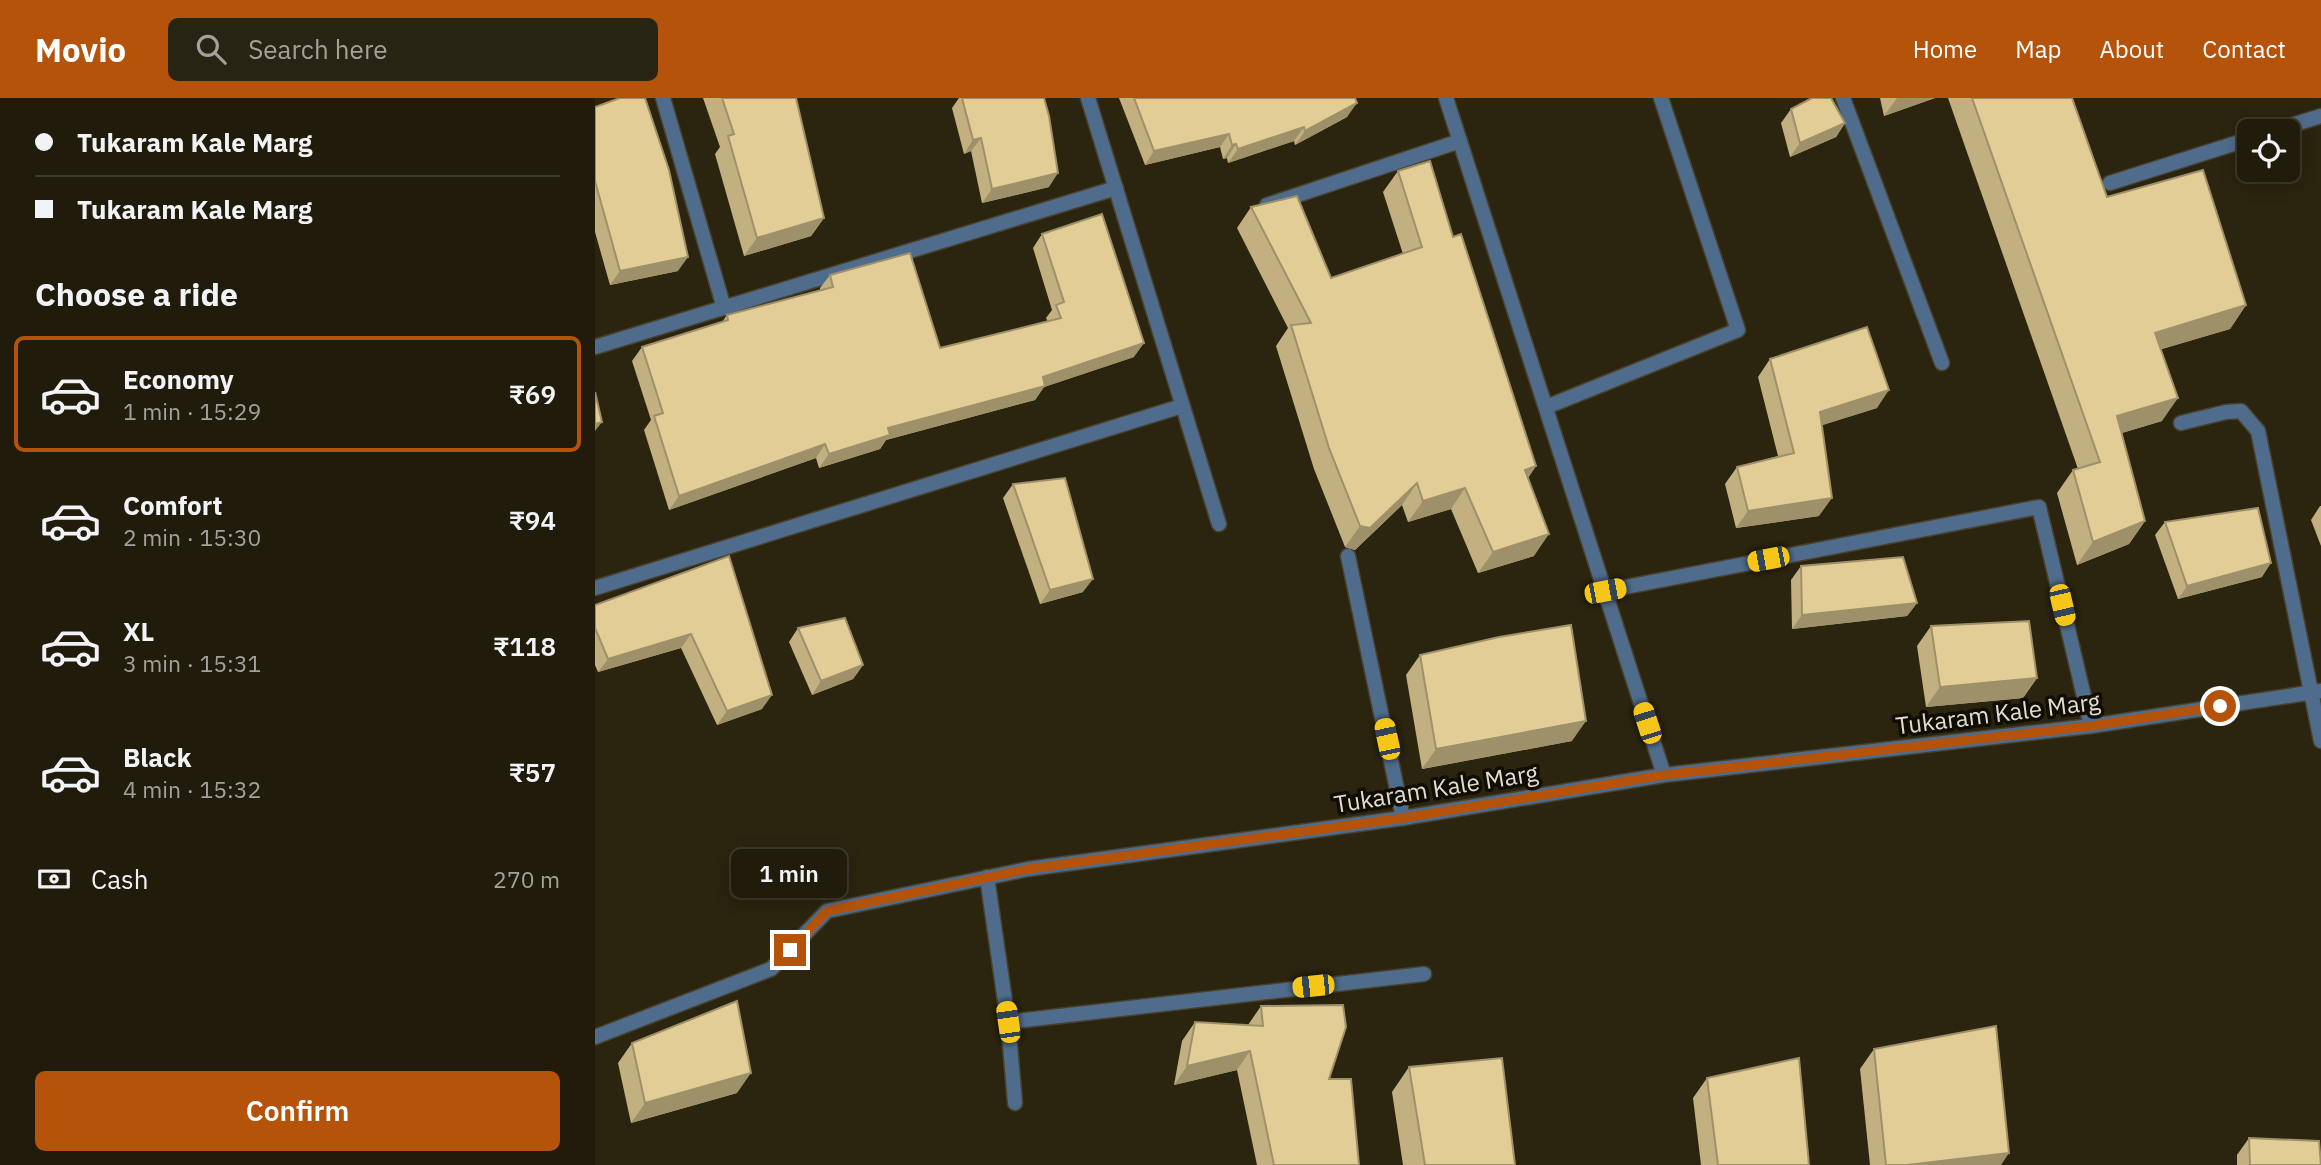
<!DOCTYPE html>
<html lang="en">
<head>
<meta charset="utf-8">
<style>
	:root { --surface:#201b0a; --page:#282413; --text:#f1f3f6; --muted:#a2a19c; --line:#3d392b; --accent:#b45309 }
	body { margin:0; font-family:"IBM Plex Sans",sans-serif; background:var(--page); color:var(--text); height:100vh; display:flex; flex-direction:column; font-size:26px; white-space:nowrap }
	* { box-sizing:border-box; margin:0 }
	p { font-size:23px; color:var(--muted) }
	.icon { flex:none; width:38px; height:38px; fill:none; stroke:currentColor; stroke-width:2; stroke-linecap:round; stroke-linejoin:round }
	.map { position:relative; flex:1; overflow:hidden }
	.details { display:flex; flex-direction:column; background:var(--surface); width:595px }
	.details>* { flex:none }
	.banner { display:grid; align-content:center; height:154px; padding:0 35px; background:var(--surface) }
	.tools { position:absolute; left:1642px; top:21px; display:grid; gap:14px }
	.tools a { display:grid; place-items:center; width:63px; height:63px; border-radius:10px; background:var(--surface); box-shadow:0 4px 18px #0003,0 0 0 2px var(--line); font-size:35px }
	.end { position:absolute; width:32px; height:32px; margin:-16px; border:9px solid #b45309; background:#fff; box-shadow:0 0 0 4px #fff }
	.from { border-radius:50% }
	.bubble { position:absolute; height:49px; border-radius:10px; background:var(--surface); box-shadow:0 4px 18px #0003,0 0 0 2px var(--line); font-size:23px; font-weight:600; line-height:49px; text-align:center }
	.car { position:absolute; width:21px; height:42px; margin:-21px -10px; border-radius:9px; box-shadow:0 0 5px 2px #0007; background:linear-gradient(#f5c518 24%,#345 0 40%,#f5c518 0 76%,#345 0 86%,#f5c518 0) }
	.banner b { display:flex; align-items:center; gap:24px; height:66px; font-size:26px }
	.banner b+b { border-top:2px solid var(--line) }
	.banner i { width:18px; height:18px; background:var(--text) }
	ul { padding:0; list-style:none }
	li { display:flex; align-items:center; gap:21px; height:116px; margin:0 14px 10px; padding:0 21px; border:4px solid transparent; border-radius:10px }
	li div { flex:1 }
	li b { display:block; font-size:26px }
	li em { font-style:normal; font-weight:600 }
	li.on { border-color:var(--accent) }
	li>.icon { width:63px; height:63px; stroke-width:1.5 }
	h2 { padding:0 35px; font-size:32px; line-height:84px }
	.pay { display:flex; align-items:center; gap:18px; height:77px; padding:0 35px; font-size:26px }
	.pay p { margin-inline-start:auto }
	.button { display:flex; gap:14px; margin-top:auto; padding:14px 35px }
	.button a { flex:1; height:80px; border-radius:10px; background:var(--accent); color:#fff; font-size:28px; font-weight:600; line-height:80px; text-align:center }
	header { display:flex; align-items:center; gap:42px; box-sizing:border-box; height:98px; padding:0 35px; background:var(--accent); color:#fff }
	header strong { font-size:33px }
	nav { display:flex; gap:38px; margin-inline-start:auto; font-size:24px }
	.search { width:490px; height:63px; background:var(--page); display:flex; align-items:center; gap:18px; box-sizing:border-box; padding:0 24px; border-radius:10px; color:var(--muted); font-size:26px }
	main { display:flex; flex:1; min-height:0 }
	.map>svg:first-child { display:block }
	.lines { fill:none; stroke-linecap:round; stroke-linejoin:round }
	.minor-casing { stroke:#48422d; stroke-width:17 }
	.minor { stroke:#4f6c8c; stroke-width:14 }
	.wall { fill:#c2b081 }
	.shaded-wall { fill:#9e9069 }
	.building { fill:#e2cd96; stroke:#9e9069; stroke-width:2 }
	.route { stroke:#b45309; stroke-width:9 }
	.labels { text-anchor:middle; stroke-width:7; stroke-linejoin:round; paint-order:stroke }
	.street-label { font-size:24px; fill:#e2ddd0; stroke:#110d05 }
</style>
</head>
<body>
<header>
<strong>Movio</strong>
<div class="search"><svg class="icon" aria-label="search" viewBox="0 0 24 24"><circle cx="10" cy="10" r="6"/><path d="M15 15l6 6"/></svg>Search here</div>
<nav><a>Home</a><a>Map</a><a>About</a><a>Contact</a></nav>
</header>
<main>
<section class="details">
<div class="banner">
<b><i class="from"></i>Tukaram Kale Marg</b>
<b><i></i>Tukaram Kale Marg</b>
</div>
<h2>Choose a ride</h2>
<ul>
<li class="on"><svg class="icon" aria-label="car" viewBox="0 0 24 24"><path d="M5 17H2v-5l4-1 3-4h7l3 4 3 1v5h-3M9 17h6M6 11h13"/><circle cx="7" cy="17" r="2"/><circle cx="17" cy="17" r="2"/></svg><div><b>Economy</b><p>1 min · 15:29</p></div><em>₹69</em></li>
<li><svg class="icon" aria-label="car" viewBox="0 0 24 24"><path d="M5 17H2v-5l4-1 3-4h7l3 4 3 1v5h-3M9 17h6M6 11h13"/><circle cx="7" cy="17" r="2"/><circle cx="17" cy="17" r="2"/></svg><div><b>Comfort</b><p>2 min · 15:30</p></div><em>₹94</em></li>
<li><svg class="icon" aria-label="car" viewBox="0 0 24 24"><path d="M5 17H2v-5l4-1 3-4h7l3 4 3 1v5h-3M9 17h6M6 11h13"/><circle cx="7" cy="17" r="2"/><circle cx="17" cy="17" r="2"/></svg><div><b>XL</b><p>3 min · 15:31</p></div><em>₹118</em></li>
<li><svg class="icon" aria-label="car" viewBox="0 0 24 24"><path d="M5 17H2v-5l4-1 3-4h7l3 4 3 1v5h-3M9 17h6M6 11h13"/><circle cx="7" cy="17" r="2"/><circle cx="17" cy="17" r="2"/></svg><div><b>Black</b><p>4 min · 15:32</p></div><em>₹57</em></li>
</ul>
<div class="pay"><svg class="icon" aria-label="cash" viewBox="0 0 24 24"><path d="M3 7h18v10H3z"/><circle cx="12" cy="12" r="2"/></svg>Cash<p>270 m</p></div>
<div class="button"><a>Confirm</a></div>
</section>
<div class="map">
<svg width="1726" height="1067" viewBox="0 0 1726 1067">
	<rect width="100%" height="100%" fill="#2b240e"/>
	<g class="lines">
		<defs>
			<g id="minor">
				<path d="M68,0l61,210"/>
				<path d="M493,0l131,426"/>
				<path d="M851,0l218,677"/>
				<path d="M1248,0l99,265"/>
				<path d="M1678,33l48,-15"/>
				<path d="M1515,85l139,-44"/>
				<path d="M672,107l193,-64"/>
				<path d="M0,249l521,-159"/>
				<path d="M951,309l192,-77 -77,-232"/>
				<path d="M1586,325l45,-11 15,-1 17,20 63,310"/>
				<path d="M753,458l55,262"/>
				<path d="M0,490l587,-182"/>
				<path d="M1010,493l434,-84 52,219"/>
				<path d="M392,779l21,145 416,-48"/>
				<path d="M413,924l7,81"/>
				<path d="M0,939l176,-68 56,-58 201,-42 375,-51 261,-43 427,-49 230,-35"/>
			</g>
		</defs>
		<!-- minor casing -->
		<use href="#minor" class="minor-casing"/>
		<!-- minor -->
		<use href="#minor" class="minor"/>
	</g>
	<!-- wall -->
	<g class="wall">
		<path d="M108,0h93l28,120 -13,18 -67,20 -29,-102 5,-7z"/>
		<path d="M364,0h85l5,89 -67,16 -11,-52 -7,3 -12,-46z"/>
		<path d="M524,0h236l-8,19 -52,28 -1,-4 -66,22 -1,-5 -4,1 -3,-12 -75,18z"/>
		<path d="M1285,0h55l-51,18z"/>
		<path d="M1353,0h124l35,99 139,108 -16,24 -69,20 1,72 -40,12 23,88 -16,23 -52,21 -20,-72 16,-23 5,-1z"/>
		<path d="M0,9l83,164 -68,14 -15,-53z"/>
		<path d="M1196,11l54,14 -9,14 -46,20 -9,-34z"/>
		<path d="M803,73l55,66 83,229 -8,12 6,78 -56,17 -27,-64 -43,13 -6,-17 -47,45 -10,-3 -31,-78 -38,-123 12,-18 -51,-100 14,-21 80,71 72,-24 -20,-62z"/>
		<path d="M447,136l92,123 -90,30 -9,13 -149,40 -6,9 -61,19 -3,-10 -147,52 -25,-80 7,-10 -19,-59 10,-14 80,-25 5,-7 93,-25v-2l10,-13 110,73 108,-26 -2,-4 6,-8 -19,-62z"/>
		<path d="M1175,261l107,49 -55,17 -3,91 -83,12 -11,-44 12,-17 41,-11 -20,-79z"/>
		<path d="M418,386l70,108 -43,12 -37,-106z"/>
		<path d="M1725,408h1v40l-10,-26z"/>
		<path d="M1570,424l97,55 -84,22 -23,-64z"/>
		<path d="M134,458l33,153 -45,16 -36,-77 -83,24 -3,-7v-60z"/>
		<path d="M1206,468l116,37 -10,13 -115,13 -1,-49z"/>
		<path d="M1336,528l106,52 -14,20 -97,9 -9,-61z"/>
		<path d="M203,530l65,37 -10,14 -41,16 -23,-53z"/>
		<path d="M825,557l152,86 -150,28 -16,-94z"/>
		<path d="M666,908l68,73 30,86h-102l-20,-95 -63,15 8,-44 13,-19 53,3z"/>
		<path d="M37,945l105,50 -106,30 -13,-60z"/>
		<path d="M1279,951l127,116h-131l-10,-96z"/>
		<path d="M814,969l106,98h-112l-11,-73z"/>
		<path d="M1112,980l102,87h-108l-8,-67z"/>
		<path d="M1654,1040l72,27h-84v-10z"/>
	</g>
	<!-- shaded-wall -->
	<g class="shaded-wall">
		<path d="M1302,0h38l-51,18z"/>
		<path d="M762,5l-10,14 -52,28 10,-14z"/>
		<path d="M1250,25l-9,14 -46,20 10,-14z"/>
		<path d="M709,29l-10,14 -66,22 10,-14z"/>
		<path d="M634,36l-9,13 -75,18 9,-14z"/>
		<path d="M386,40l-10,13 -7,3 9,-14z"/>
		<path d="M641,46l-9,14 -4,1 9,-14z"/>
		<path d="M463,75l-9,14 -67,16 10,-14z"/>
		<path d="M229,120l-13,18 -67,20 13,-18z"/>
		<path d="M93,159l-10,14 -68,14 10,-14z"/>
		<path d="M1651,207l-16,24 -91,27 16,-23z"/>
		<path d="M549,245l-10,14 -90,30 -9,13 -149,40 -6,9 -61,19 10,-14 59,-26z"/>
		<path d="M1294,292l-12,18 -70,22 13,-18z"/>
		<path d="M1583,300l-16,23 -61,18 16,-23z"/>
		<path d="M7,324l-7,9v-7z"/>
		<path d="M230,346l-9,14 -147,52 10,-14z"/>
		<path d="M941,368l-15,22 4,-18z"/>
		<path d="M822,385l-15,22 -47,45 -10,-3 15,-21z"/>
		<path d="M870,390l-14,21 -43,13 15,-21z"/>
		<path d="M1237,400l-13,18 -83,12 12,-17z"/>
		<path d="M1550,423l-16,23 -52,21 16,-23z"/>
		<path d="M954,436l-15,22 -56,17 15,-21z"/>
		<path d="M1676,465l-9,14 -84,22 9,-13z"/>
		<path d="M498,481l-10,13 -43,12 10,-14z"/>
		<path d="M1322,505l-10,13 -115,13 10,-14z"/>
		<path d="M96,536l-10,14 -83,24 10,-13z"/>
		<path d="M268,567l-10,14 -41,16 9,-14z"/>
		<path d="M1442,580l-14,20 -97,9 14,-20z"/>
		<path d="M177,597l-10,14 -45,16 10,-14z"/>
		<path d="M991,623l-14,20 -150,28 14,-20z"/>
		<path d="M655,953l-13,19 -63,15 13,-19z"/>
		<path d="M156,975l-14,20 -106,30 14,-20z"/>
		<path d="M1414,1055l-8,12h-94z"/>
	</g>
	<!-- building -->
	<g class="building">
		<path d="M25,0h25l24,72 19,87 -68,14 -25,-90v-74z"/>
		<path d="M127,0h74l28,120 -67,20 -29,-102 6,-2z"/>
		<path d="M367,0h82l5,18 9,57 -66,16 -11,-51 -8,2z"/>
		<path d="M539,0h221l2,5 -52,28 -1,-4 -66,22 -2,-5 -4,1 -3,-11 -75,17z"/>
		<path d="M1217,0h19l14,25 -45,20 -9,-34z"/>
		<path d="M1377,0h100l35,99 96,-27 43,135 -91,28 23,65 -61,18 28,105 -52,21 -20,-72 27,-8z"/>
		<path d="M835,63l23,76 8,-3 75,232 -11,4 24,64 -56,18 -28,-64 -42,13 -6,-18 -47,45 -10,-2 -31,-78 -38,-123 20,-2 -60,-116 46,-11 34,82 91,-31 -24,-76z"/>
		<path d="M507,116l42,129 -101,34 2,9 -157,42 2,7 -61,19 -4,-10 -146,52 -25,-80 9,-3 -21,-66 86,-27 -1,-5 106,-28 -3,-12 80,-22 30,95 121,-30 -5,-13 8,-3 -22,-68z"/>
		<path d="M1272,229l22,63 -69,22 12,86 -84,13 -11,-44 57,-14 -24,-94z"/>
		<path d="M0,294l7,30 -7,2z"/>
		<path d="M470,380l28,101 -43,11 -37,-106z"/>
		<path d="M1663,410l13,55 -84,23 -22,-64z"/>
		<path d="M134,458l43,139 -45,16 -36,-77 -83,25 -13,-31v-23z"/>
		<path d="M1308,459l14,46 -115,12 -1,-49z"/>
		<path d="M250,520l18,47 -42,16 -23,-53z"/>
		<path d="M1434,523l8,57 -97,9 -9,-61z"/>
		<path d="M976,527l15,96 -150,28 -16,-94 79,-18z"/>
		<path d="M142,903l14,72 -106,30 -13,-60z"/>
		<path d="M748,907l3,22 -17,52h22l8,86h-85l-24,-114 -63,15 8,-44 68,4 -2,-20z"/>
		<path d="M1401,928l13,127 -102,12h-21l-12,-116z"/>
		<path d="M907,960l13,107h-90l-16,-98z"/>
		<path d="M1204,960l10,107h-91l-11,-87z"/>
		<path d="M1654,1040l70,3 2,24h-71z"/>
	</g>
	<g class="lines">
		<!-- route -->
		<path class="route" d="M195,852l37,-39 201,-42 375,-51 261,-43 427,-49 129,-20"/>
	</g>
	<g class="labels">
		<!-- street labels -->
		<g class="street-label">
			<text transform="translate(1403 616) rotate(-7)" y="8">Tukaram Kale Marg</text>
			<text transform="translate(841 691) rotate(-9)" y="8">Tukaram Kale Marg</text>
		</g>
	</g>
</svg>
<div class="tools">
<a><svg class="icon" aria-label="locate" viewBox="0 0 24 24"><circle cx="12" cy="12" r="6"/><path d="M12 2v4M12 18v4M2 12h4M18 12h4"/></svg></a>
</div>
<i class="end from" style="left:1625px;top:608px"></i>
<i class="end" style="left:195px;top:852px"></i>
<div class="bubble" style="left:136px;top:751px;width:116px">1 min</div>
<i class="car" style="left:1173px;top:461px;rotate:259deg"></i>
<i class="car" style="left:1010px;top:493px;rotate:79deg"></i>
<i class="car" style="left:1467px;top:507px;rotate:167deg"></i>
<i class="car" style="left:1052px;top:625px;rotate:342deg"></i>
<i class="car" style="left:792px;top:641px;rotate:348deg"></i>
<i class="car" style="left:718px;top:888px;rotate:264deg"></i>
<i class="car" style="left:413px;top:924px;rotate:352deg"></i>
</div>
</main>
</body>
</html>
